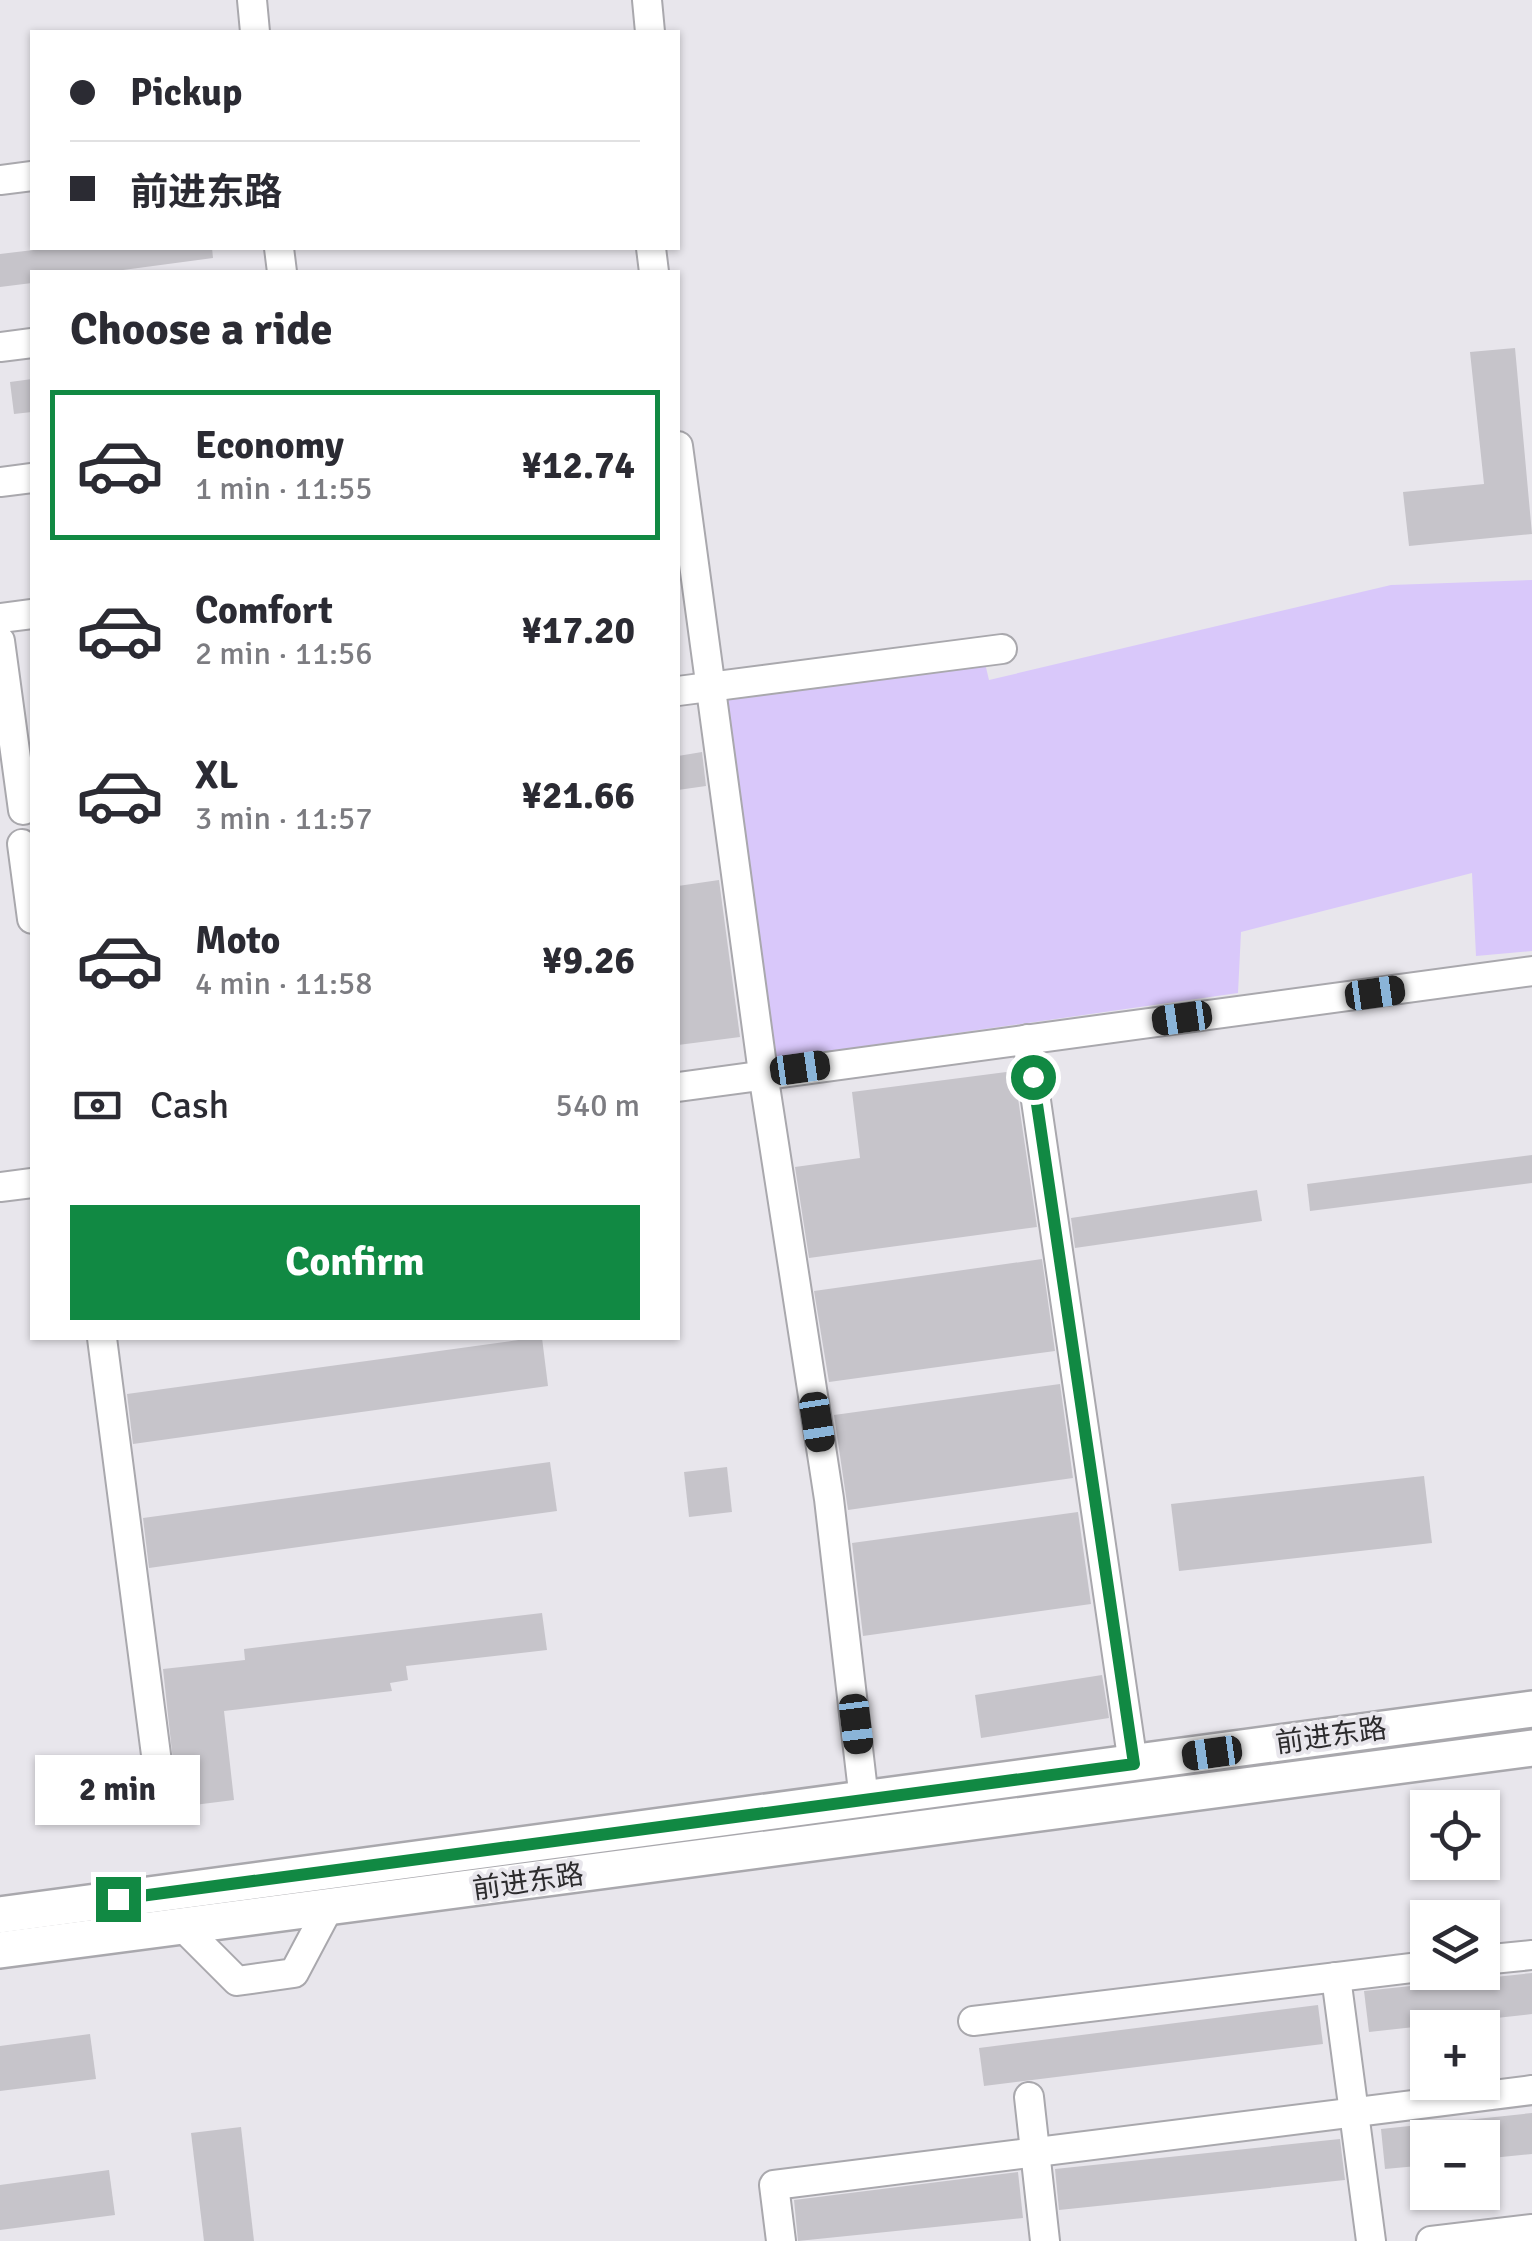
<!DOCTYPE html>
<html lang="en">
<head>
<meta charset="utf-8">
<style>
	:root { --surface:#fff; --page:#f2f2f3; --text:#2b2b33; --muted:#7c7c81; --line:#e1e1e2; --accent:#118943 }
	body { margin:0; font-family:Signika,"Noto Sans SC",sans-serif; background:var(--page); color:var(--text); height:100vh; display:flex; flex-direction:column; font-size:38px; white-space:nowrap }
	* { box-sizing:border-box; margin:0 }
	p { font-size:32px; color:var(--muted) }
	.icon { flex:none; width:55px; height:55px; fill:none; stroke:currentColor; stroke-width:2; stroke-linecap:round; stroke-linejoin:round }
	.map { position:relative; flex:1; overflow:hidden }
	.panel { position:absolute; left:30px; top:270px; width:650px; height:1070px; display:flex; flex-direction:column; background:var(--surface); border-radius:0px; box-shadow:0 2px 8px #0004 }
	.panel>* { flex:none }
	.top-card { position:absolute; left:30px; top:30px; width:650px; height:220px; border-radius:0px; box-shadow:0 2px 8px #0004; display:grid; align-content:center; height:220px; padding:0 40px; background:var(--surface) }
	.fabs { position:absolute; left:1410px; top:1790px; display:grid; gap:20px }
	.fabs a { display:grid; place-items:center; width:90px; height:90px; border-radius:0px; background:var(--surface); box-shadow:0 2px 8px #0004; font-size:50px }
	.end { position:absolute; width:45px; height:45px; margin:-22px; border:12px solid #118943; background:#fff; box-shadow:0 0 0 5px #fff }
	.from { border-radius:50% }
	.bubble { position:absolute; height:70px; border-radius:0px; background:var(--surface); box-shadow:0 2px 8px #0004; font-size:32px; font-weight:700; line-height:70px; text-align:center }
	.car { position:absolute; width:30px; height:60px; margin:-30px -15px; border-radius:12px; box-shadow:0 0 8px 2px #0007; background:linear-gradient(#222 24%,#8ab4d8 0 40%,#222 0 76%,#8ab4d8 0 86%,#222 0) }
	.top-card b { display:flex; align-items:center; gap:35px; height:95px; font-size:38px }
	.top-card b+b { border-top:2px solid var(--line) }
	.top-card i { width:25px; height:25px; background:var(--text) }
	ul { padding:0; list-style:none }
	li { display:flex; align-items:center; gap:30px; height:150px; margin:0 20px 15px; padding:0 20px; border:5px solid transparent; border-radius:0px }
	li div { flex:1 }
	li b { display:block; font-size:38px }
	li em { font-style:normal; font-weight:700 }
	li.current { border-color:var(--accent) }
	li>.icon { width:90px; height:90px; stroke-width:1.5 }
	h2 { padding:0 40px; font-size:45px; line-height:120px }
	.pay { display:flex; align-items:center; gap:25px; height:110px; padding:0 40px; font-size:38px }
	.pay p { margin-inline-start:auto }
	.action { display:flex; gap:20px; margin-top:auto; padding:20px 40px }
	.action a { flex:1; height:115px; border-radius:0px; background:var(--accent); color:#fff; font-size:40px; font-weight:700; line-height:115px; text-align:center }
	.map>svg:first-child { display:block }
	.green { fill:#d9c8fa }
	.building { fill:#c6c4ca }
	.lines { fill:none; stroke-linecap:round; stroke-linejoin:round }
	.minor-casing { stroke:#a9a8ad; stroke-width:32 }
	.major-casing { stroke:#a9a8ad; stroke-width:40 }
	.minor { stroke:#fff; stroke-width:28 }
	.major { stroke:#fff; stroke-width:35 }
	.route { stroke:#118943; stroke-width:12 }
	.labels { text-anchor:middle; stroke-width:8; stroke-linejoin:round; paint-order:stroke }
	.street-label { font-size:28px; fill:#2c2b2d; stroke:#e8e6ec }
</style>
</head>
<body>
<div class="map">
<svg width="1532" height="2241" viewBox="0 0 1532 2241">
	<rect width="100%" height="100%" fill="#e8e6ec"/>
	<!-- green -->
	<path class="green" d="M1532,580v371l-56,5 -4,-83 -231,59 -3,61 -463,66 -53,-366 262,-34 5,21 402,-95z"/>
	<!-- building -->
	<g class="building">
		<path d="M50,248h162l1,10 -105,14h-76v11l-32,4v-33z"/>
		<path d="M1515,348l17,186 -123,12 -6,-54 81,-8 -14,-132z"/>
		<path d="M32,379v33l-18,2 -4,-32z"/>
		<path d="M702,752l4,34 -28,4v-34z"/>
		<path d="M719,880l21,157 -62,8v-159z"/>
		<path d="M1014,1071l23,156 -228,31 -14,-91 65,-9 -8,-66z"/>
		<path d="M1532,1155v28l-222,28 -3,-27z"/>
		<path d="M1257,1190l5,31 -187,27 -4,-30z"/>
		<path d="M1042,1259l13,92 -226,31 -15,-91z"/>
		<path d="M533,1338h9l6,48 -415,58 -6,-50z"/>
		<path d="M1060,1384l13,94 -225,32 -14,-95z"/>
		<path d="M550,1462l7,49 -408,57 -6,-50z"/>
		<path d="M727,1467l5,45 -43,5 -5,-45z"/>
		<path d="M1424,1476l8,67 -253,28 -8,-67z"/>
		<path d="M1078,1512l13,92 -228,32 -11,-93z"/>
		<path d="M542,1613l5,37 -141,16 2,14 -18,3 2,8 -168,20 10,89 -56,7 -15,-138 82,-9 -1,-11z"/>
		<path d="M1102,1675l7,43 -128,20 -6,-43z"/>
		<path d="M1532,1973v41l-163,18 -5,-41z"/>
		<path d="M1318,2005l5,39 -339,42 -5,-38z"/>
		<path d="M90,2034l6,45 -96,12v-45z"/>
		<path d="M1532,2113v41l-50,5v-21h-54v27l-43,4 -4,-40z"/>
		<path d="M241,2127l13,114h-50l-13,-108z"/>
		<path d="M1340,2139l5,41 -286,30 -4,-41z"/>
		<path d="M109,2170l6,45 -115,15v-45z"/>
		<path d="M1018,2172l5,46 -225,23 -4,-41z"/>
	</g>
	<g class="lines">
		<defs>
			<g id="minor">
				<path d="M252,0l3,32"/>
				<path d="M647,0l3,32"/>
				<path d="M0,180l32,-4"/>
				<path d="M279,248l3,24"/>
				<path d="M651,248l3,24"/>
				<path d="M0,347l32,-4"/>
				<path d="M678,446l85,627 66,426 35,301"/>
				<path d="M0,482l32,-4"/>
				<path d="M0,618l32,-4"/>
				<path d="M0,641l23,169"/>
				<path d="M678,691l324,-42"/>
				<path d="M22,844l10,75"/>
				<path d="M1027,1039l106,725"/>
				<path d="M678,1087l854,-116"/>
				<path d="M0,1187l32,-4"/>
				<path d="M102,1338l60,463"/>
				<path d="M183,1927l54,54 57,-8 35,-66"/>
				<path d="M1482,1960l50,-5"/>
				<path d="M1336,1977l35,264"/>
				<path d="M973,2021l455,-55"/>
				<path d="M1029,2097l16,144"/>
				<path d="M781,2241l-7,-56 758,-95"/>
				<path d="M1431,2241l101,-12"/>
			</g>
			<g id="major">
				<path d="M0,1915l1532,-206"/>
				<path d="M0,1950l1532,-202"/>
			</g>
		</defs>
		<!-- minor casing -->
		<use href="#minor" class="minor-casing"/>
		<!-- major casing -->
		<use href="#major" class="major-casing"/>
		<!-- minor -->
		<use href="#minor" class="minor"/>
		<!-- major -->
		<use href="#major" class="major"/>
	</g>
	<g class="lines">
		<!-- route -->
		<path class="route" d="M118,1899l1016,-135 -101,-687"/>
	</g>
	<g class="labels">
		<!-- street labels -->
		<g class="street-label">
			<text transform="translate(1331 1735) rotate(-8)" y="10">前进东路</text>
			<text transform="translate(528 1881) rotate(-8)" y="10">前进东路</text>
		</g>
	</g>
</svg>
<div class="fabs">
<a><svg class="icon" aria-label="locate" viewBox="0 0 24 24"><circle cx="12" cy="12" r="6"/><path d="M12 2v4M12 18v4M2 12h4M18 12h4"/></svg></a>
<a><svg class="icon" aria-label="layers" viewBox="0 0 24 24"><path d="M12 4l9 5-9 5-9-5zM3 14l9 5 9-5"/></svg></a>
<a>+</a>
<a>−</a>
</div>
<i class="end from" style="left:1033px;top:1077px"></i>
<i class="end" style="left:118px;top:1899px"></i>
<div class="bubble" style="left:35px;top:1755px;width:165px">2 min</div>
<i class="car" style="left:1375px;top:993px;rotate:82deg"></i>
<i class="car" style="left:1182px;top:1018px;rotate:262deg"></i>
<i class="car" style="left:800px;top:1068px;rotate:82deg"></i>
<i class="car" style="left:817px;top:1422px;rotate:171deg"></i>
<i class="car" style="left:856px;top:1724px;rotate:173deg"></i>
<i class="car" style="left:1212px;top:1753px;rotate:262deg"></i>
<div class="top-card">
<b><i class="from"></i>Pickup</b>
<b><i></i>前进东路</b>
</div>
<section class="panel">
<h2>Choose a ride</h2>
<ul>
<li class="current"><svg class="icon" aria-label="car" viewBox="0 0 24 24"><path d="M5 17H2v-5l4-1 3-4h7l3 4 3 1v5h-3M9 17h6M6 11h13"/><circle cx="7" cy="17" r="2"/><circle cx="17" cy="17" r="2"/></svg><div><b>Economy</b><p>1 min · 11:55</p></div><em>¥12.74</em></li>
<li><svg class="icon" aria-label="car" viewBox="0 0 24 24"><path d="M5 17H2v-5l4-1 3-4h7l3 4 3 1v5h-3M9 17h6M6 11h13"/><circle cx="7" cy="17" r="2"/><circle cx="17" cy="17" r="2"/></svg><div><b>Comfort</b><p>2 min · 11:56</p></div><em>¥17.20</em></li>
<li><svg class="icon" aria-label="car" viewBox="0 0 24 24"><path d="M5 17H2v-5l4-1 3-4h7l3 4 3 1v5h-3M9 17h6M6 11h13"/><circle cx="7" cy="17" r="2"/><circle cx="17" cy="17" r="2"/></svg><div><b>XL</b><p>3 min · 11:57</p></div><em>¥21.66</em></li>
<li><svg class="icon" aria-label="car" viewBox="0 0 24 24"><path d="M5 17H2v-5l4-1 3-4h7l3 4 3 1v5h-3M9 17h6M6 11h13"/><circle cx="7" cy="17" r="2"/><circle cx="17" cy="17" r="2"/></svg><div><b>Moto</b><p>4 min · 11:58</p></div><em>¥9.26</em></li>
</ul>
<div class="pay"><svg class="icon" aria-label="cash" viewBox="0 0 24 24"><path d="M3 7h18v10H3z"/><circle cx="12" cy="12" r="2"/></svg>Cash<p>540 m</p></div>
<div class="action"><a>Confirm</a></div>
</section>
</div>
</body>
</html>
